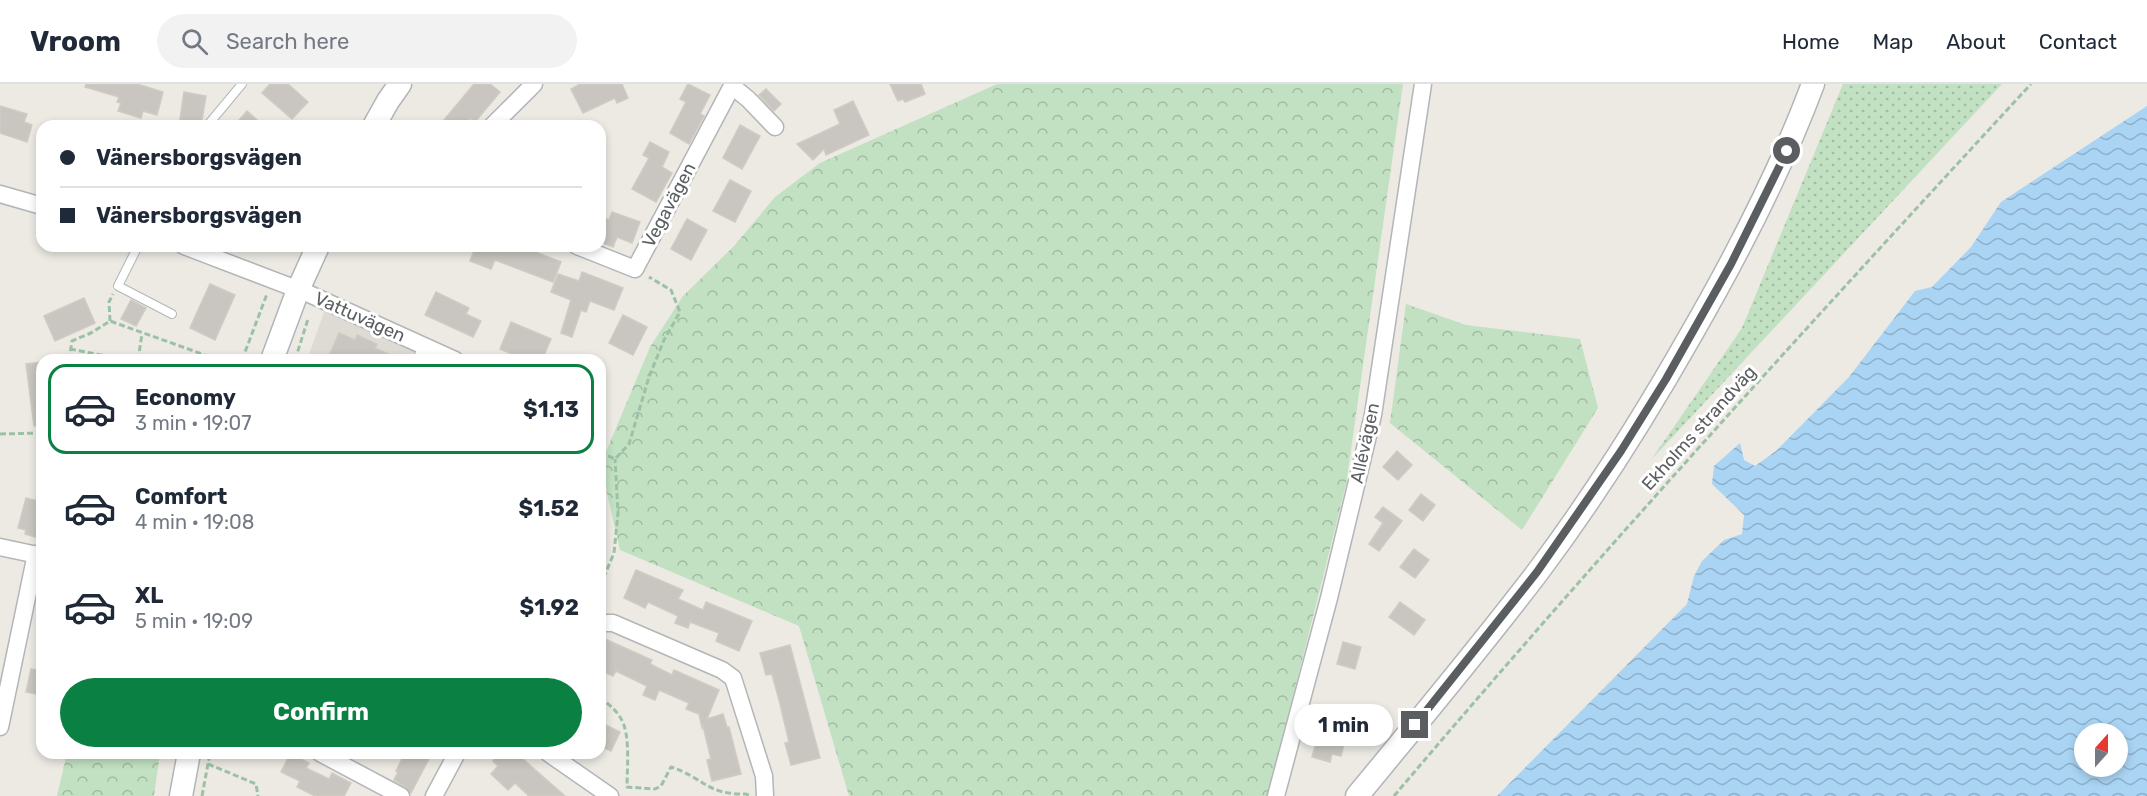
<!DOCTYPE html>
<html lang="en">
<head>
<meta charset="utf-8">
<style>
	:root { --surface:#fff; --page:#f2f2f3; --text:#1f2937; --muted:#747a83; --line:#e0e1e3; --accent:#0b8043 }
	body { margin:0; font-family:Rubik,sans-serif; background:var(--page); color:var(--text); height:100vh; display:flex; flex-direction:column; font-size:22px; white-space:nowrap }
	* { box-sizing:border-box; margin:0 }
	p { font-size:20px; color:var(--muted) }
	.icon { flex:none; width:33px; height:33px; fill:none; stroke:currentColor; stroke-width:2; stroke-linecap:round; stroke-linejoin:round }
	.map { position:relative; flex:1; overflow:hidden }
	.drawer { position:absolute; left:36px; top:270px; width:570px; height:405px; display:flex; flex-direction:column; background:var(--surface); border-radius:18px; box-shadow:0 3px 9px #0003 }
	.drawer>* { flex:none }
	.banner { position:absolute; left:36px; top:36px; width:570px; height:132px; border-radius:18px; box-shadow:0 3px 9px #0003; display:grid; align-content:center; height:132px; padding:0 24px; background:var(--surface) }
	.needle { width:39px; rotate:21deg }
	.fabs { position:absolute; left:2074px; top:639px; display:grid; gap:12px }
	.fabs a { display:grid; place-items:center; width:54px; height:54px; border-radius:50%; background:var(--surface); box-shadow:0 3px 9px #0003; font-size:30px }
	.end { position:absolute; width:27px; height:27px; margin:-14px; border:8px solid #5b5e61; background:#fff; box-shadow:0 0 0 3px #fff }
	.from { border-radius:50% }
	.bubble { position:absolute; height:42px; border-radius:21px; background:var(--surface); box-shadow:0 3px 9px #0003; font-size:20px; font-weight:700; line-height:42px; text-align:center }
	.banner b { display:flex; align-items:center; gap:21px; height:57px; font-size:22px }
	.banner b+b { border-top:2px solid var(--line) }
	.banner i { width:15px; height:15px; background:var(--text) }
	ul { padding:10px 0 0; list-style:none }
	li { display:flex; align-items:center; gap:18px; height:90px; margin:0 12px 9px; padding:0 12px; border:3px solid transparent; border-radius:18px }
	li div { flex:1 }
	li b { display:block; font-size:22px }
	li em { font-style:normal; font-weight:700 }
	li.selected { border-color:var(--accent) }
	li>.icon { width:54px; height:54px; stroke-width:1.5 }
	.button { display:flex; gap:12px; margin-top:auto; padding:12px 24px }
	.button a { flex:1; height:69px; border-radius:36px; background:var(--accent); color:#fff; font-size:24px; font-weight:700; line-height:69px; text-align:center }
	header { display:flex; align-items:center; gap:36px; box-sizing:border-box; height:84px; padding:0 30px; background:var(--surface); border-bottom:2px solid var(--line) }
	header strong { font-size:28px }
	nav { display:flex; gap:33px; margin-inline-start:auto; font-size:21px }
	.search { width:420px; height:54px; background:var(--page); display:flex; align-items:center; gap:15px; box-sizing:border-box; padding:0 21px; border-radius:33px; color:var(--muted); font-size:22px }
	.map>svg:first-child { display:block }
	.education { fill:#dedbd4 }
	.grass { fill:url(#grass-dots) }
	.forest { fill:url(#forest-crowns) }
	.water { fill:url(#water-waves); fill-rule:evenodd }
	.building { fill:#c9c6c1; stroke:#d0cbc2; stroke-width:1.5 }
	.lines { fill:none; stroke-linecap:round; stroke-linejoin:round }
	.lane-casing { stroke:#b3b5b8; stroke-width:10 }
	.street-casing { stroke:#b3b5b8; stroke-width:19 }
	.secondary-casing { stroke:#b2b5b8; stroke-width:25 }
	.path { stroke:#9cc1a6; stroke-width:3; stroke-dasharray:6 3; stroke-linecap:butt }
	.lane { stroke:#fff; stroke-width:8 }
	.street { stroke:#fff; stroke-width:16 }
	.secondary { stroke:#fff; stroke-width:22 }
	.route { stroke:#5b5e61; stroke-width:8 }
	.labels { text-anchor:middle; stroke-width:6; stroke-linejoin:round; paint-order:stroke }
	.street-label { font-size:18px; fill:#5b5e61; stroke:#fff }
</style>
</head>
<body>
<header>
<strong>Vroom</strong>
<div class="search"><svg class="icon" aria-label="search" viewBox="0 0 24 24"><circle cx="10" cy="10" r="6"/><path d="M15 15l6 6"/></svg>Search here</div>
<nav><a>Home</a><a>Map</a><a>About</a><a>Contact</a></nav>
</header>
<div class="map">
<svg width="2147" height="712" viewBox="0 0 2147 712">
	<defs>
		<pattern id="grass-dots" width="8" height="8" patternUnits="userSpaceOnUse" patternTransform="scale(1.5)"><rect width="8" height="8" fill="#c2e1c2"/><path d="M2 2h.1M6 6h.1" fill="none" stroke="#a1baa1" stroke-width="1.8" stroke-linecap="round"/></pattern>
		<pattern id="forest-crowns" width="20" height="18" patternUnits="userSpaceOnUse" patternTransform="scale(1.5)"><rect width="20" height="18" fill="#c2e1c2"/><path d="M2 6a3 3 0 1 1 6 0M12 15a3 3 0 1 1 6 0" fill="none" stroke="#a1baa1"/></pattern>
		<pattern id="water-waves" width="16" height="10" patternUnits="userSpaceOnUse" patternTransform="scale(1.5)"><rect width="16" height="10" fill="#aad4f4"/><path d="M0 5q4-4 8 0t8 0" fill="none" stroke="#8dafc9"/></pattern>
	</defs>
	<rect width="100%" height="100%" fill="#eceae3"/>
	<!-- education -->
	<g class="education">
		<path d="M326,223l116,53h-135z"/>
		<path d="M600,366l5,3 -2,6 4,34 -7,14z"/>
	</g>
	<!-- grass -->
	<path class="grass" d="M1843,0h159l-351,376 91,-132z"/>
	<!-- forest -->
	<g class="forest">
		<path d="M997,0h406l-57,401 -78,311h-419l-50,-170 -179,-76 -13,-57 -4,-34 47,-112 33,-51 51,-50 41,-49 45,-34z"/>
		<path d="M1406,220l60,21 114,14 18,69 -76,122 -132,-107z"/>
		<path d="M67,669h93l-6,43h-97z"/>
	</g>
	<!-- water -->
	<path class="water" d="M2147,22v690h-650l190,-192 7,-28 8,-15 22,-21 18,-6 2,-19 -32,-31 2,-18 26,-23 4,17 11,6 21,-15 73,-74 66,-86 17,-4 39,-40 30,-45zM2085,650h33v32h-33z"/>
	<!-- building -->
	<g class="building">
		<path d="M86,0h51l26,8 -6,23 -14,-4 -2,7 -23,-7 3,-8 -4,-1 2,-5 -34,-10z"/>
		<path d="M270,0h18l20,18 -16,17 -30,-26z"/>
		<path d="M474,0h16l10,8 -25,30 -5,-4 -4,8h-27z"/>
		<path d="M580,0h42l6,14 -11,5 -2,-5 -32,15 -12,-24z"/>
		<path d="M688,0l22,11 -10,19 4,2 -15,28 -19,-11 16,-31 -6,-3z"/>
		<path d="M890,0h31l4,10 -20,8 -2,-3 -5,2z"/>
		<path d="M766,5l15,15 -7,7 -15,-16z"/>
		<path d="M184,8l22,4 -5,30h-22z"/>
		<path d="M853,17l16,34 -43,20 -2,-6 -11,11 -16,-16 43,-20 -6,-14z"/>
		<path d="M0,22l27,8 -3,8 8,3 -5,17 -27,-9z"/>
		<path d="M247,27l17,15h-30z"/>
		<path d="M740,41l20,11 -18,33 -19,-11z"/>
		<path d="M650,58l19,10 -7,15 10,6 -16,29 -24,-13 17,-31 -6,-3z"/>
		<path d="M730,96l21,11 -16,31 -22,-11z"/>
		<path d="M612,128l28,10 -8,21 -15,-6 -4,10 -13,-5v-26l9,4z"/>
		<path d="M687,135l20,11 -16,30 -20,-11z"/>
		<path d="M476,162h44l41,16 -8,20 -58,-22 -4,9 -21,-8z"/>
		<path d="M582,188l41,16 -9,22 -24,-9 -4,11 -5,-2 -9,27 -11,-4 10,-33 -20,-8 7,-18 21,7z"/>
		<path d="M210,200l25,11 -20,45 -25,-12z"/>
		<path d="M436,208l33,16 -3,6 15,7 -8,16 -48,-22z"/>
		<path d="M84,214l11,25 -40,18 -11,-25z"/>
		<path d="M131,216l15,8 -10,18 -15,-7z"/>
		<path d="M623,231l24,12 -14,28 -24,-12z"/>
		<path d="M511,238l40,17 -9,21h-16l-26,-11z"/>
		<path d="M339,249l16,7 2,-5 20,9 -2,4 27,12h-75z"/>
		<path d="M42,278v63l-8,1 -8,-62z"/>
		<path d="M1397,367l15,14 -14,15 -15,-13z"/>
		<path d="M1421,410l14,11 -12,16 -14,-11z"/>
		<path d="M26,414l16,4v37l-17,-5 1,-4 -8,-2z"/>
		<path d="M1383,423l19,14 -23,30 -10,-7 14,-21 -8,-6z"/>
		<path d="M1414,465l15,11 -14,18 -15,-11z"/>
		<path d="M636,486l47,20 -5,9 25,11 3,-8 46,19 -13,30 -23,-10 3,-8 -29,-11 -2,6 -13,-5 3,-7 -30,-14 -3,6 -21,-10z"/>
		<path d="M1400,518l25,18 -11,15 -25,-18z"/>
		<path d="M605,555l47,21 -2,4 22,11 2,-5 45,20 -12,29 16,-5 4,13h2l12,47 -29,7 -5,-21 4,-1 -8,-33 -1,2 -3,-14 -13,-5 3,-6 -30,-13 -4,10 -12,-5 4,-9 -31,-15 -3,5 -13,-6v-19z"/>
		<path d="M1343,558l18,5 -6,22 -18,-5z"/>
		<path d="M790,561l30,113 -29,7 -6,-22 4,-1 -9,-38 -8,-30 -6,1 -6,-22z"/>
		<path d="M31,585l11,2v24l-16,-3z"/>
		<path d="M600,638l20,10 -9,19 -11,-5z"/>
		<path d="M1318,652l26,8 -3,12 -9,-2 -2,8 -18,-5z"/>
		<path d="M405,669h27l-21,40 -5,-6 -12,-7 4,-8 -2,-1z"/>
		<path d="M500,669h16l49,43h-36l-14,-13 -7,7 -17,-16 7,-8 -5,-5z"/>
		<path d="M290,670l19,9 -3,5 23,11 3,-6 19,10 -7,13h-29l-18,-9 3,-6 -19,-9z"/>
	</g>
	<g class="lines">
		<defs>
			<g id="lane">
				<path d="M207,42l35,-42"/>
				<path d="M138,162l-20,40 54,28"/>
				<path d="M417,276l6,-15"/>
			</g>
			<g id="street">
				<path d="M732,2l16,13 27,28"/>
				<path d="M492,42l42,-42"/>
				<path d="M0,110l42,12"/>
				<path d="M184,162l123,47 148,67"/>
				<path d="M577,162l58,23 97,-183v-2"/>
				<path d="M0,463l42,9"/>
				<path d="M600,539h13l109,47 11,8 31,98 1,20"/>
				<path d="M0,643l36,-173"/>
				<path d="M320,669l81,43"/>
				<path d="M548,669l62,43"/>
				<path d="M434,712l23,-43"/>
				<path d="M1276,712l53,-198 44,-183 50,-331"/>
			</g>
			<g id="secondary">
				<path d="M374,42l14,-25 12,-17"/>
				<path d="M272,276l26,-70 20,-44"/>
				<path d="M181,712l8,-43"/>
				<path d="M1357,712c61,-74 122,-147 180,-223 57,-76 108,-157 155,-240 46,-80 89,-163 121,-249"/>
			</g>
		</defs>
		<!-- lane casing -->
		<use href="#lane" class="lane-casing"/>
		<!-- street casing -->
		<use href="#street" class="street-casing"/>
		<!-- secondary casing -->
		<use href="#secondary" class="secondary-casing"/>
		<!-- path -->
		<g class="path">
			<path d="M110,237l-1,-19 4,-8"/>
			<path d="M70,265l57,11"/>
			<path d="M69,276l3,-19 19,-8 19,-12 109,39"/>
			<path d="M138,276l4,-26"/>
			<path d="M242,276l25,-66"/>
			<path d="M295,276l13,-41"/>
			<path d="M0,350l42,-1"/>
			<path d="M600,368l15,7 14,-15 20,-67 15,-37 16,-28 -9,-22 -22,-13"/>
			<path d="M600,502l14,-33 4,-40 -3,-54"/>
			<path d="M600,613c7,6 15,12 20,20 11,16 7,51 7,70l28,2 6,-3 10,-19c33,11 36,28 75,27l4,2"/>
			<path d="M208,680l48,20 2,12"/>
			<path d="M202,712l8,-43"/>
			<path d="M1394,712c206,-243 421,-478 637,-712"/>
		</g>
		<!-- lane -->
		<use href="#lane" class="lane"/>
		<!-- street -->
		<use href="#street" class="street"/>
		<!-- secondary -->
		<use href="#secondary" class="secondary"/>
	</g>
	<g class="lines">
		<!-- route -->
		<path class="route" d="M1415,641l122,-153 84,-121 45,-72 65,-115 56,-113"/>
	</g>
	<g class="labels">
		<!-- street labels -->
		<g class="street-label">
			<text transform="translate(669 121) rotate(-62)" y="6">Vegavägen</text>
			<text transform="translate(360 233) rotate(24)" y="6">Vattuvägen</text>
			<text transform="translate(1699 344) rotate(-48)" y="6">Ekholms strandväg</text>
			<text transform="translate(1365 359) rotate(-78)" y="6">Allévägen</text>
		</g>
	</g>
</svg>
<div class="fabs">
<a><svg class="needle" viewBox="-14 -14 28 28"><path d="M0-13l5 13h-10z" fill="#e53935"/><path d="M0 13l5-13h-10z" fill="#747a83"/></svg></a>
</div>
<i class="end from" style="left:1787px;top:67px"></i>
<i class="end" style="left:1415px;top:641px"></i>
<div class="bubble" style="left:1294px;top:620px;width:99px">1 min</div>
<div class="banner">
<b><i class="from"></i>Vänersborgsvägen</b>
<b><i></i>Vänersborgsvägen</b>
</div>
<section class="drawer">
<ul>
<li class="selected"><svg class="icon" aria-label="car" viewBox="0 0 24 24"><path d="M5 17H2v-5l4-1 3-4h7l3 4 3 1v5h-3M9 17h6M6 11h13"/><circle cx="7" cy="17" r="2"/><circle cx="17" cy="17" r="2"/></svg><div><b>Economy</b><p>3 min · 19:07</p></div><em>$1.13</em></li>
<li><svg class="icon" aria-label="car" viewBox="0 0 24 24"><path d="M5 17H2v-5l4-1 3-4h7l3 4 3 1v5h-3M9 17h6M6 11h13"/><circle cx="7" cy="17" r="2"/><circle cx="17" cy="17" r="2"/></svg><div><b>Comfort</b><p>4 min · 19:08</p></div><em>$1.52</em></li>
<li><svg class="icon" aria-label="car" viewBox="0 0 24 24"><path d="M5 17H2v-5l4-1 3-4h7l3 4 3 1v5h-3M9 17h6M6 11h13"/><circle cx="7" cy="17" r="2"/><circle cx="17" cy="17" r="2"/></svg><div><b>XL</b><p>5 min · 19:09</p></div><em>$1.92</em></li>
</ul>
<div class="button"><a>Confirm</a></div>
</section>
</div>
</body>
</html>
